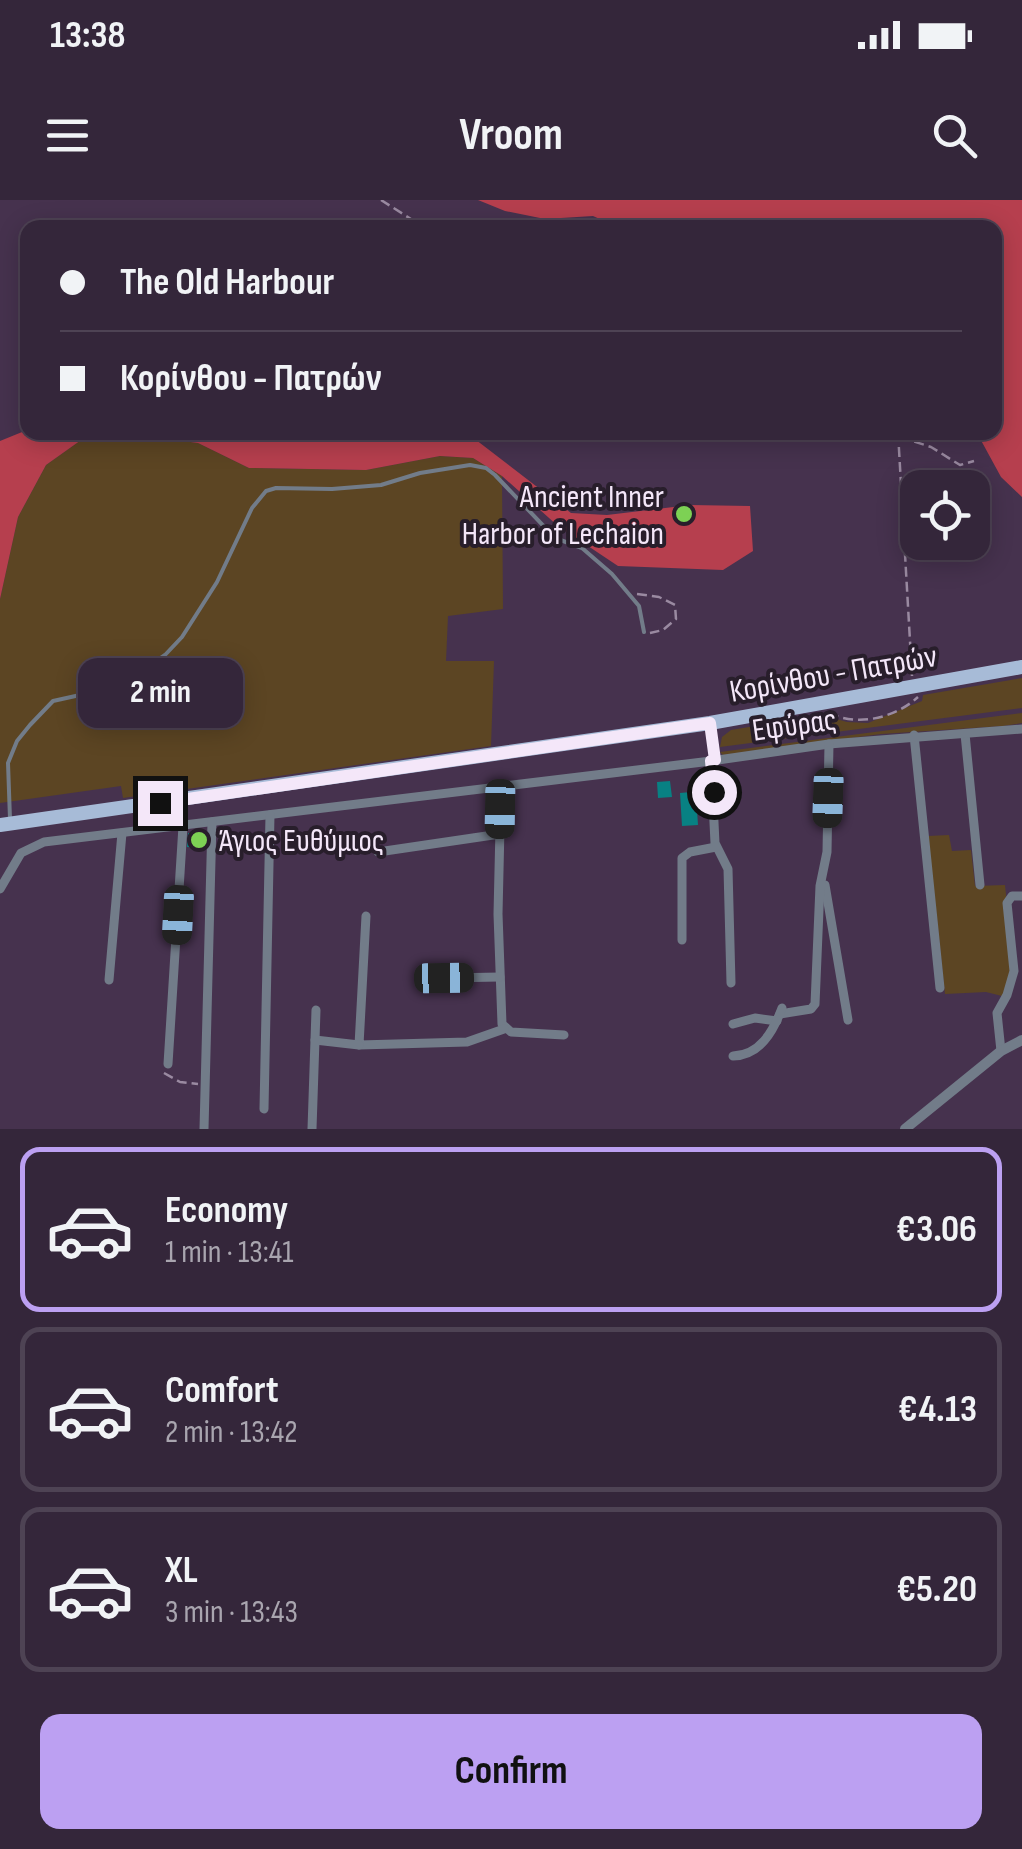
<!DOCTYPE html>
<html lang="en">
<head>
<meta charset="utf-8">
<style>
	:root { --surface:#34263a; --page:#3f3245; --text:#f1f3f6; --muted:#a9a5af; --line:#4e4354; --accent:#bca0f2 }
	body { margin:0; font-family:"Sofia Sans Condensed",sans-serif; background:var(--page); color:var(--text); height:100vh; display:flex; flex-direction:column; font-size:38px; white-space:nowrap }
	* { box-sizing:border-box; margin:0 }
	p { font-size:32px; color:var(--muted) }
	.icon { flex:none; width:55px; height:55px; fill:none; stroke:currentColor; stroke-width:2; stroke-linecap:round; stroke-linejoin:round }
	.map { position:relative; height:929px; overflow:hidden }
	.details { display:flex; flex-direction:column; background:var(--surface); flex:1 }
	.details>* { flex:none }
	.guide { position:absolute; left:20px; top:20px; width:982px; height:220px; border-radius:20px; box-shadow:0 5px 25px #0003,0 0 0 2px var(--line); display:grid; align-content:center; height:220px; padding:0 40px; background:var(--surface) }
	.fabs { position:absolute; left:900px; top:270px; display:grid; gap:20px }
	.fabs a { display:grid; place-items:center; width:90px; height:90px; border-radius:20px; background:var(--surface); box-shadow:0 5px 25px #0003,0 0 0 2px var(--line); font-size:50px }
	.end { position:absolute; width:45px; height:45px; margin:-22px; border:12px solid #f4e7f9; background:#111; box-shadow:0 0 0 5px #111 }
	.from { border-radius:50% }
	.bubble { position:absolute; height:70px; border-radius:20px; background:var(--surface); box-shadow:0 5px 25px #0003,0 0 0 2px var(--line); font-size:32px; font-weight:700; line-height:70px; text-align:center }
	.car { position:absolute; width:30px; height:60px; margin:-30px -15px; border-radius:12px; box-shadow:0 0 8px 2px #0007; background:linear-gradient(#222 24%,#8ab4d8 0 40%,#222 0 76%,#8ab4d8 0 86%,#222 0) }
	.guide b { display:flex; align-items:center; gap:35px; height:95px; font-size:38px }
	.guide b+b { border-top:2px solid var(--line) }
	.guide i { width:25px; height:25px; background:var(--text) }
	ul { padding:18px 0 0; list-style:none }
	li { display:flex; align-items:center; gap:30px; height:165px; margin:0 20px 15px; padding:0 20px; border:5px solid var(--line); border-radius:20px }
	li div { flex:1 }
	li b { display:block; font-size:38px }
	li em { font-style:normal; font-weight:700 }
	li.current { border-color:var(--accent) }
	li>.icon { width:90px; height:90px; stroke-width:1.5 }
	.action { display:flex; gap:20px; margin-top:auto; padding:20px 40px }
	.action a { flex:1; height:115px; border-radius:20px; background:var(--accent); color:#111; font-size:40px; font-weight:700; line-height:115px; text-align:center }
	.status { display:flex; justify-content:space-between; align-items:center; height:70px; padding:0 50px; background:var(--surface); direction:ltr }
	.status svg { height:28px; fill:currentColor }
	header { display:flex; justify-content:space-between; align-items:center; height:130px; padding:0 40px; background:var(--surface); font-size:45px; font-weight:700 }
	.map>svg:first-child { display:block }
	.green { fill:#5c4523 }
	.water { fill:#b63f4e }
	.building { fill:#088183 }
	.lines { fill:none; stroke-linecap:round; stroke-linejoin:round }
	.path { stroke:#9a8aa1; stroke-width:2.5; stroke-dasharray:10 5; stroke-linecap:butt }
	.service { stroke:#727c89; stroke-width:4 }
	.minor { stroke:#727c89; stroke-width:9 }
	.tertiary { stroke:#727c89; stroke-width:10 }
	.primary { stroke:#a7bbd7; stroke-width:14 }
	.route { stroke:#f4e7f9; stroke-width:12 }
	.poi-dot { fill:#7dd154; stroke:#281e2b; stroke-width:4 }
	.labels { text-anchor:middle; stroke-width:8; stroke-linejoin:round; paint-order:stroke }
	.poi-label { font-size:32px; fill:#f4e7f9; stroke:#281e2b; text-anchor:end }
	.street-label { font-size:32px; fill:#f4e7f9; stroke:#281e2b }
</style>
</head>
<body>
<div class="status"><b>13:38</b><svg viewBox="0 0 49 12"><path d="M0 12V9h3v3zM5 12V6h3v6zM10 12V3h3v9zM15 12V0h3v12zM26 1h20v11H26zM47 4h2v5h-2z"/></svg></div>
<header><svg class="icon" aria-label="menu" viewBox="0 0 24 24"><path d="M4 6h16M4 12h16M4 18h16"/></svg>Vroom<svg class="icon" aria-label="search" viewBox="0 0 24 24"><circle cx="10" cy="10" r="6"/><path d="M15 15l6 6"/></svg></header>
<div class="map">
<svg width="1022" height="929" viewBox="0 0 1022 929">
	<rect width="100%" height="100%" fill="#46324e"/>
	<!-- green -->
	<g class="green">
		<path d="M91,233h30l77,10 51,25 117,2 74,-14 33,2 29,18 1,133 -55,7 -2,45h48l-3,85 -368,52 -2,-12 -121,17v-204l18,-82 28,-52z"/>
		<path d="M1022,478v30l-302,39 2,-10 9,-7 91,-15 25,7 21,1 54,-22 1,-6z"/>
		<path d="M1022,513v10l-19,3 -122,8 -158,21 -3,-3z"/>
		<path d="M949,635l3,16 19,-1 4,36 30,-1 9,84 -8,28 -20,-5 -41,2 -17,-158z"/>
	</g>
	<!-- water -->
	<g class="water">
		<path d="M478,0h544v297l-21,-20 -24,-44 18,-1v-204l-377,-1 -25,-11 -48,3 -40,-8z"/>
		<path d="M27,230l248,5 192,-2 104,80 36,2 83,-10 60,1 3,45 -30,19 -105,-4 -60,-40 -56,-50 -29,-18 -33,-2 -74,14 -117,-2 -51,-25 -77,-10h-30l-45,32 -28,52 -18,82v-158z"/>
	</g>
	<!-- building -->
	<g class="building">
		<path d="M670,581l2,16 -14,1 -1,-16z"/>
		<path d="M712,590l2,19 -17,1 1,15 -16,1 -2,-33z"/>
		<path d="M188,633h18v15l-19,-1z"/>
	</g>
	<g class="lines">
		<!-- path -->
		<g class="path">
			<path d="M381,0l44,28"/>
			<path d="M898,232l14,244"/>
			<path d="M900,237l31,10 29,18 14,-4"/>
			<path d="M637,394l22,3 16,8 1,14 -13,11 -13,3"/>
			<path d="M829,513c29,14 66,5 89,-16"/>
			<path d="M164,873l16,9 18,2"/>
		</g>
		<!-- service -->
		<path class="service" d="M10,619l-2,-56 9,-22 13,-16 23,-24 54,-12 27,-12 31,-22 17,-18 35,-55 35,-74 14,-17 10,-3 56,1 49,-4 39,-12 50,-8 16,3 9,7 60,63 27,10 30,26 27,32 5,26"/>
		<!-- minor -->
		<g class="minor">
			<path d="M710,523l5,38"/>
			<path d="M965,534l15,151"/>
			<path d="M914,535l26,253"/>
			<path d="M711,561l4,82 13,26 3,114"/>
			<path d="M501,584l-3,130 4,110 9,8 53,3"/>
			<path d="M378,652l122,-18"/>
			<path d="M825,685l23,135"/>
			<path d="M0,689l21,-36 23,-11 667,-81 118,-17 193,-15"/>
			<path d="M366,716l-7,129 108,-3 37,-13"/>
			<path d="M682,740v-82l8,-6 26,-5"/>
			<path d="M445,778l55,-1"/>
			<path d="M109,780l13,-147"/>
			<path d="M780,814l31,-5 4,-5 5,-118 7,-34 2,-108"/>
			<path d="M733,824l22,-6 22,3"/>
			<path d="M315,840l44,5"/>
			<path d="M1001,851l-4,-38 10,-18 7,-24 -7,-68 5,-7h10"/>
			<path d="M733,856c27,-1 40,-24 49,-48"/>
			<path d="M168,864l15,-238"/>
			<path d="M264,909l6,-294"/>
			<path d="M204,929l8,-307"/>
			<path d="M312,929l4,-119"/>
		</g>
		<!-- tertiary -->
		<path class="tertiary" d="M905,929l96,-78 21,-11"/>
		<!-- primary -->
		<path class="primary" d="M0,625l710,-102 312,-56"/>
	</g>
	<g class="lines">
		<!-- route -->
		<path class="route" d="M160,603l550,-80 5,37 -4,1 3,31"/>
	</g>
	<!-- markers -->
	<g class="poi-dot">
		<circle cx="684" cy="314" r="10"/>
		<circle cx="199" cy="640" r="10"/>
	</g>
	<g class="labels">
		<!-- poi labels -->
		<g class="poi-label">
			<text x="664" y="307">Ancient Inner<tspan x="664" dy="37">Harbor of Lechaion</tspan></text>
			<text x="219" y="651" text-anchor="start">Άγιος Ευθύμιος</text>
		</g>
		<!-- street labels -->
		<g class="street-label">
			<text transform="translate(833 473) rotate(-10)" y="11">Κορίνθου - Πατρών</text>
			<text transform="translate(794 524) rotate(-8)" y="11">Εφύρας</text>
		</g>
	</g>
</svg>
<div class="fabs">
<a><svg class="icon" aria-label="locate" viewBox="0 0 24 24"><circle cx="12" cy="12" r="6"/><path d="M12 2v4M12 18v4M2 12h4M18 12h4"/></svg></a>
</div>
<i class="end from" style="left:714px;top:592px"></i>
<i class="end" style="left:160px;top:603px"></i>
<div class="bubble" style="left:78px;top:458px;width:165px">2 min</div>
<i class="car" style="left:828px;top:598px;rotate:182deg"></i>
<i class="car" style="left:500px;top:609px;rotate:181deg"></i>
<i class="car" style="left:178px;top:715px;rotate:183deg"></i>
<i class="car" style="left:444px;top:778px;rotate:89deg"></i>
<div class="guide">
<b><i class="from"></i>The Old Harbour</b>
<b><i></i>Κορίνθου - Πατρών</b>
</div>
</div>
<section class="details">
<ul>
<li class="current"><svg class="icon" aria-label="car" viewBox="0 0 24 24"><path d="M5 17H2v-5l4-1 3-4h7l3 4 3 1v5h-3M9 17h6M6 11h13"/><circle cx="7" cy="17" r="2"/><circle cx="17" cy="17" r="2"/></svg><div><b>Economy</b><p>1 min · 13:41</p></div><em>€3.06</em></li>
<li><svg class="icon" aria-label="car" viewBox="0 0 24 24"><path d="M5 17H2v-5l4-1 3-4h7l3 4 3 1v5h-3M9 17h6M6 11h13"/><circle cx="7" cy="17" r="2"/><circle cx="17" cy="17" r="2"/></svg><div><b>Comfort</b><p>2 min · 13:42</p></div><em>€4.13</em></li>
<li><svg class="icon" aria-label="car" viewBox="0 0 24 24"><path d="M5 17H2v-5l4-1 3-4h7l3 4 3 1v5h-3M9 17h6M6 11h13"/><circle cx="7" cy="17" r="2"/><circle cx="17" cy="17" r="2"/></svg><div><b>XL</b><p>3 min · 13:43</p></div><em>€5.20</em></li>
</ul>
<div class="action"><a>Confirm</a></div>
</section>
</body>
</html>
